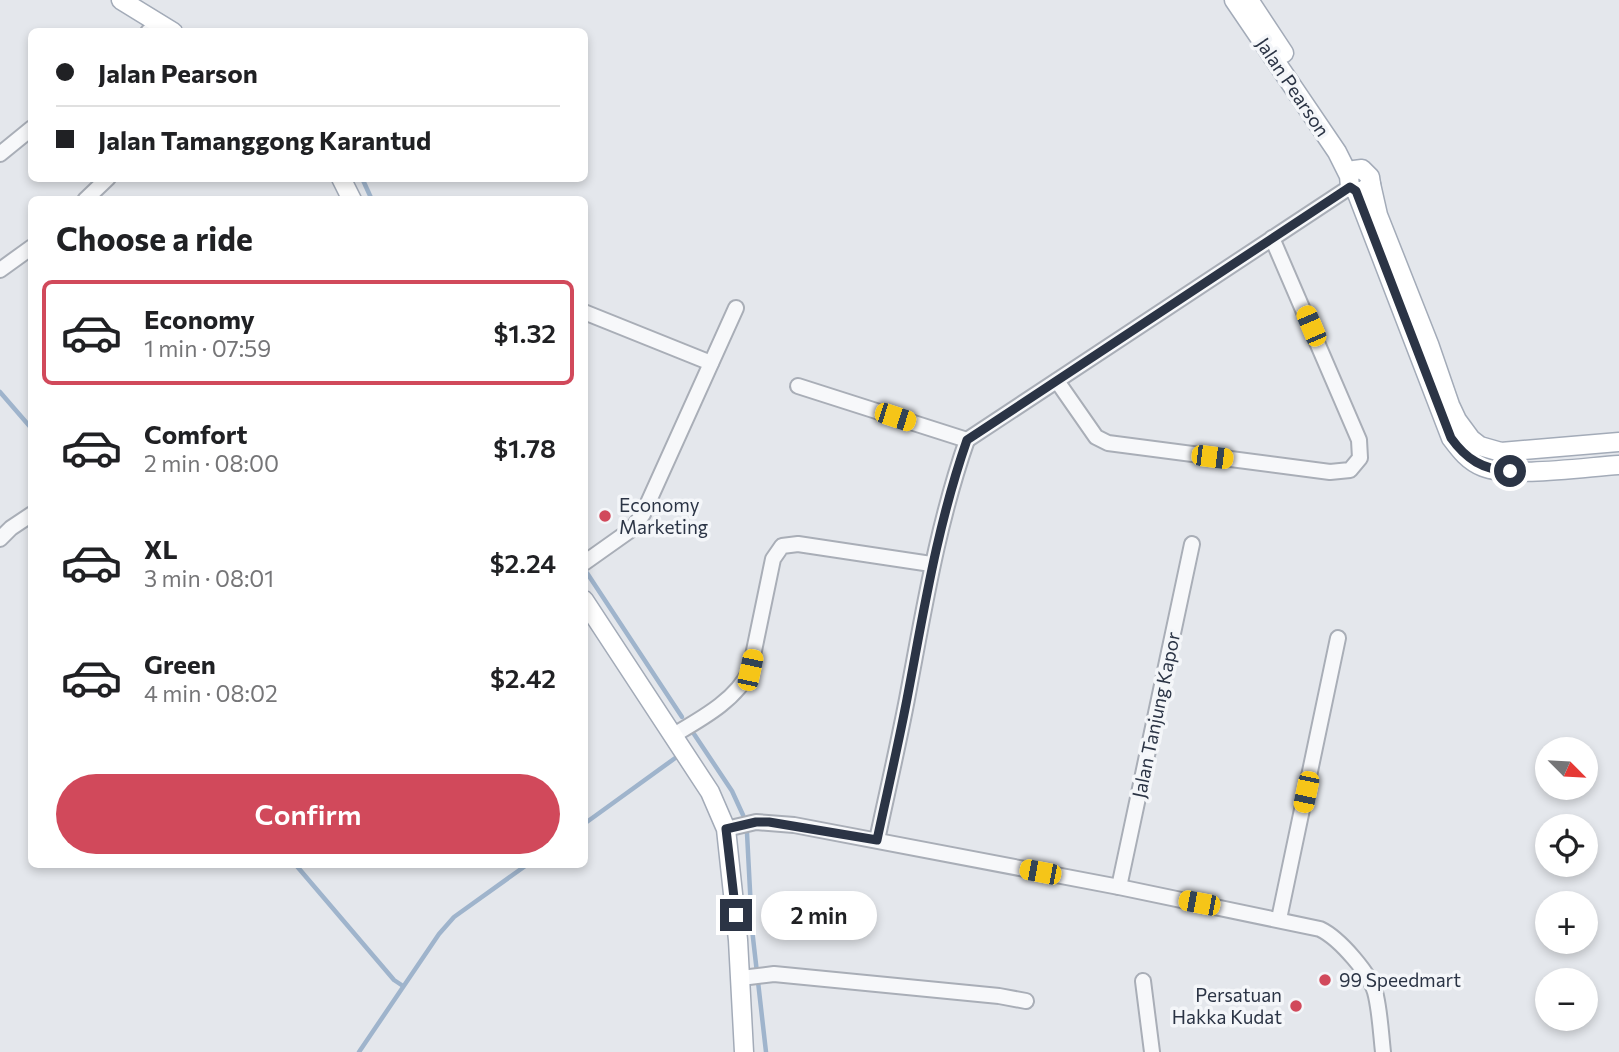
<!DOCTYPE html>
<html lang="en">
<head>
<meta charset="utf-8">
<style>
	:root { --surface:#fff; --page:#f2f2f2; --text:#202124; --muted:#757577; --line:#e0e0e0; --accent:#d1495b }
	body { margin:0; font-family:Commissioner,sans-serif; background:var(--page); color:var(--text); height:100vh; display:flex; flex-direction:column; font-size:26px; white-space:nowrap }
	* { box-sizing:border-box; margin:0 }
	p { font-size:23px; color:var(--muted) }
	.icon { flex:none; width:38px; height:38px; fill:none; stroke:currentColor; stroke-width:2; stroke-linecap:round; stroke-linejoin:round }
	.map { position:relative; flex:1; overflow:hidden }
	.panel { position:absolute; left:28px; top:196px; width:560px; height:672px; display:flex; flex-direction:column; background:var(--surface); border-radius:10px; box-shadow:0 4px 10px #0003 }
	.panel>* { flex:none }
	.hud { position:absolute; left:28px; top:28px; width:560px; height:154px; border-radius:10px; box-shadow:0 4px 10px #0003; display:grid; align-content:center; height:154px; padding:0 28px; background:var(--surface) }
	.needle { width:46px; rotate:114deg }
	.controls { position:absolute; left:1535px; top:737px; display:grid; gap:14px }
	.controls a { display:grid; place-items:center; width:63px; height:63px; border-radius:50%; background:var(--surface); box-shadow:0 4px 10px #0003; font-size:35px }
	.end { position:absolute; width:32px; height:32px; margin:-16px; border:9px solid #2b3445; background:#fff; box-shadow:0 0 0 4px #fff }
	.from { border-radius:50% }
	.bubble { position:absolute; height:49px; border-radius:24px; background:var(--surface); box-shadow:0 4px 10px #0003; font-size:23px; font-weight:600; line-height:49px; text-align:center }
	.car { position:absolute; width:21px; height:42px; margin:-21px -10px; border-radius:9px; box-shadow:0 0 5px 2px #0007; background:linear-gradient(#f5c518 24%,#345 0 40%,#f5c518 0 76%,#345 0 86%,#f5c518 0) }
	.hud b { display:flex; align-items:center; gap:24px; height:66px; font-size:26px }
	.hud b+b { border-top:2px solid var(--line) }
	.hud i { width:18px; height:18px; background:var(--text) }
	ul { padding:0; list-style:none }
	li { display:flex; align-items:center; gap:21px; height:105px; margin:0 14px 10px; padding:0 14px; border:4px solid transparent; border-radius:10px }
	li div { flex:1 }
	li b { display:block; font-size:26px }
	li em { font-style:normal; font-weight:600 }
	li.current { border-color:var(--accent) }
	li>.icon { width:63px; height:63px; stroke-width:1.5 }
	h2 { padding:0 28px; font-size:32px; line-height:84px }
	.primary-button { display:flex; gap:14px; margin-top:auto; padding:14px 28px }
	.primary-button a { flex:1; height:80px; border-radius:42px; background:var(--accent); color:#fff; font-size:28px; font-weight:600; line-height:80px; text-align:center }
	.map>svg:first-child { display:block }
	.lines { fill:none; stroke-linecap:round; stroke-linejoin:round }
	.stream { stroke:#9fb4cc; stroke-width:4.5 }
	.minor-casing { stroke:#a9aeb7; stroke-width:18 }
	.major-casing { stroke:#a3abb8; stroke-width:21 }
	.minor { stroke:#f7f8fa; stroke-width:14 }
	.major { stroke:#fff; stroke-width:18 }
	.route { stroke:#2b3445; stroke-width:9 }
	.poi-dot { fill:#d1495b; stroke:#f4f6f9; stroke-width:2.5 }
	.labels { text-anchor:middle; stroke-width:7; stroke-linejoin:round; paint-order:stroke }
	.street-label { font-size:19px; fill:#2b3445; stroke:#f4f6f9 }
	.poi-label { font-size:19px; fill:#2b3445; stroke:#f4f6f9; text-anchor:start }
</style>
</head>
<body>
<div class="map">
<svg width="1619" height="1052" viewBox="0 0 1619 1052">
	<rect width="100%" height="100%" fill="#e4e7ec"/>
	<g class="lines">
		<!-- stream -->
		<g class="stream">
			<path d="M362,178l10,22"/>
			<path d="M0,392l32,37"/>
			<path d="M587,573l95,144"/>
			<path d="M694,734l38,57 11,24"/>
			<path d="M584,824l94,-68"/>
			<path d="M747,833l5,96 14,123"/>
			<path d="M295,864l99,116 9,6"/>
			<path d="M359,1052l80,-118 15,-17 74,-53"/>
		</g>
		<defs>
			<g id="minor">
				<path d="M148,32l11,-10"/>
				<path d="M0,154l32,-26"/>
				<path d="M85,200l23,-22"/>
				<path d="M0,270l32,-23"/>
				<path d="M584,312l127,51"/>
				<path d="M1057,381l39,56 12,6 222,29 20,-2 10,-12 -1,-18 -87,-202"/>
				<path d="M798,386l169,54"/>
				<path d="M967,440l383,-253"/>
				<path d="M0,539l11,-11 21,-14"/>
				<path d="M584,563l48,-34 11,-15 93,-206"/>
				<path d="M672,736c27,-16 65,-36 78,-66l23,-111 9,-13 16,-2 133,20"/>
				<path d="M726,829l30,-7 38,3 325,62 201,42c19,9 52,46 56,67 4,18 5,38 7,56"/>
				<path d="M877,840c10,-47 21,-94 30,-141 17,-89 30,-173 60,-259"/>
				<path d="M1119,887l73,-343"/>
				<path d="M1279,919l59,-281"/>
				<path d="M741,978l33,-4 225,22 27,5"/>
				<path d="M1143,981l9,71"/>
			</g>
			<g id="major">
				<path d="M121,0l52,32"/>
				<path d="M1234,0l103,152 12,24 1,11 6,4h7l8,-7 -1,-7 -8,-8 -8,1 -5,6"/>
				<path d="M1249,0l35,53"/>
				<path d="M341,178l11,22"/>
				<path d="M1371,184l7,31 51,129 21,61 7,15 14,19 9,7 21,6 118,-10"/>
				<path d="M1356,191l95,247c9,12 17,23 32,29 28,11 103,0 136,-2"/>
				<path d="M584,600l126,192 16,37 12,111 6,112"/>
			</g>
		</defs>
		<!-- minor casing -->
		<use href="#minor" class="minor-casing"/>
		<!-- major casing -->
		<use href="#major" class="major-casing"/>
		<!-- minor -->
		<use href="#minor" class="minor"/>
		<!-- major -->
		<use href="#major" class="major"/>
	</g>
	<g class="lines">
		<!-- route -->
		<path class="route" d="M736,915l-10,-86 30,-7h13l108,18c10,-47 21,-94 30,-141 17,-89 30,-173 60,-259l383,-253 6,4 95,247c15,21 32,32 59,33"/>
	</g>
	<!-- markers -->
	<g class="poi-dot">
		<circle cx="605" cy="516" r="7"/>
		<circle cx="1325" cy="980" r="7"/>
		<circle cx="1296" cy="1006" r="7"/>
	</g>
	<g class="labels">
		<!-- street labels -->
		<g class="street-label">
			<text transform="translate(1293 87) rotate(56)" y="7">Jalan Pearson</text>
			<text transform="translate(1156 715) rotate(-78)" y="7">Jalan Tanjung Kapor</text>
		</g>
		<!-- poi labels -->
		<g class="poi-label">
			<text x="619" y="512">Economy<tspan x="619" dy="22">Marketing</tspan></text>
			<text x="1339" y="987">99 Speedmart</text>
			<text x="1282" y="1002" text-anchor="end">Persatuan<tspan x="1282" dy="22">Hakka Kudat</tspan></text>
		</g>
	</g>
</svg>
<div class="controls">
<a><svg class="needle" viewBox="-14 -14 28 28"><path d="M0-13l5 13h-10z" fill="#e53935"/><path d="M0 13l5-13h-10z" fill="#757577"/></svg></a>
<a><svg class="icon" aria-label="locate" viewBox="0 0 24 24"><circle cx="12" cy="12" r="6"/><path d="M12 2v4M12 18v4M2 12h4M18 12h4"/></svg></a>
<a>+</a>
<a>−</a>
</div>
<i class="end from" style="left:1510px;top:471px"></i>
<i class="end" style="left:736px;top:915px"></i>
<div class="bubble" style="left:761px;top:891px;width:116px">2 min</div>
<i class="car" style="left:1311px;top:326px;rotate:337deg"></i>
<i class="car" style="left:895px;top:417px;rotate:108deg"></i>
<i class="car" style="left:1212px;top:457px;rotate:97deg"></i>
<i class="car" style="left:750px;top:670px;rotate:12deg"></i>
<i class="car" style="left:1306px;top:792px;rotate:192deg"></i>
<i class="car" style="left:1040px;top:872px;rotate:281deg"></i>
<i class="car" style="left:1199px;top:903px;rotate:281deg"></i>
<div class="hud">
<b><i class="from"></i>Jalan Pearson</b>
<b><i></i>Jalan Tamanggong Karantud</b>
</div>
<section class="panel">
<h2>Choose a ride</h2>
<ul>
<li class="current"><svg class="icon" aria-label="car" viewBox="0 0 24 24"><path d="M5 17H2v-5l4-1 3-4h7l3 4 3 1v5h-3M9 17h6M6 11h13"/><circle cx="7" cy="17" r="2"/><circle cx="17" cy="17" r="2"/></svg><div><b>Economy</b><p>1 min · 07:59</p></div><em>$1.32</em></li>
<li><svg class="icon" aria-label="car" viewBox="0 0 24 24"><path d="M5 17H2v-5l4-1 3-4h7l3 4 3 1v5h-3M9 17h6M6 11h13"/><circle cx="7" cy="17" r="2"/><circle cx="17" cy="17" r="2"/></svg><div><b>Comfort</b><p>2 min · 08:00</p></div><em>$1.78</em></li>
<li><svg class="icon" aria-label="car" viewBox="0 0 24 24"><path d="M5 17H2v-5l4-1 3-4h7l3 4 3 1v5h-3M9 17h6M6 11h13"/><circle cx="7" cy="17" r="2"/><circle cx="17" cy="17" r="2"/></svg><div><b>XL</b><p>3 min · 08:01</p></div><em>$2.24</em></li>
<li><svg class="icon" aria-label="car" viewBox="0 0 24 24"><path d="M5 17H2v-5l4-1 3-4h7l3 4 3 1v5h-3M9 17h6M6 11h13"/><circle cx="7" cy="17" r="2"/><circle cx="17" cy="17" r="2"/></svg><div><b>Green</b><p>4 min · 08:02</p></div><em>$2.42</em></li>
</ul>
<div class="primary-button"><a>Confirm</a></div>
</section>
</div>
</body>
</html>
